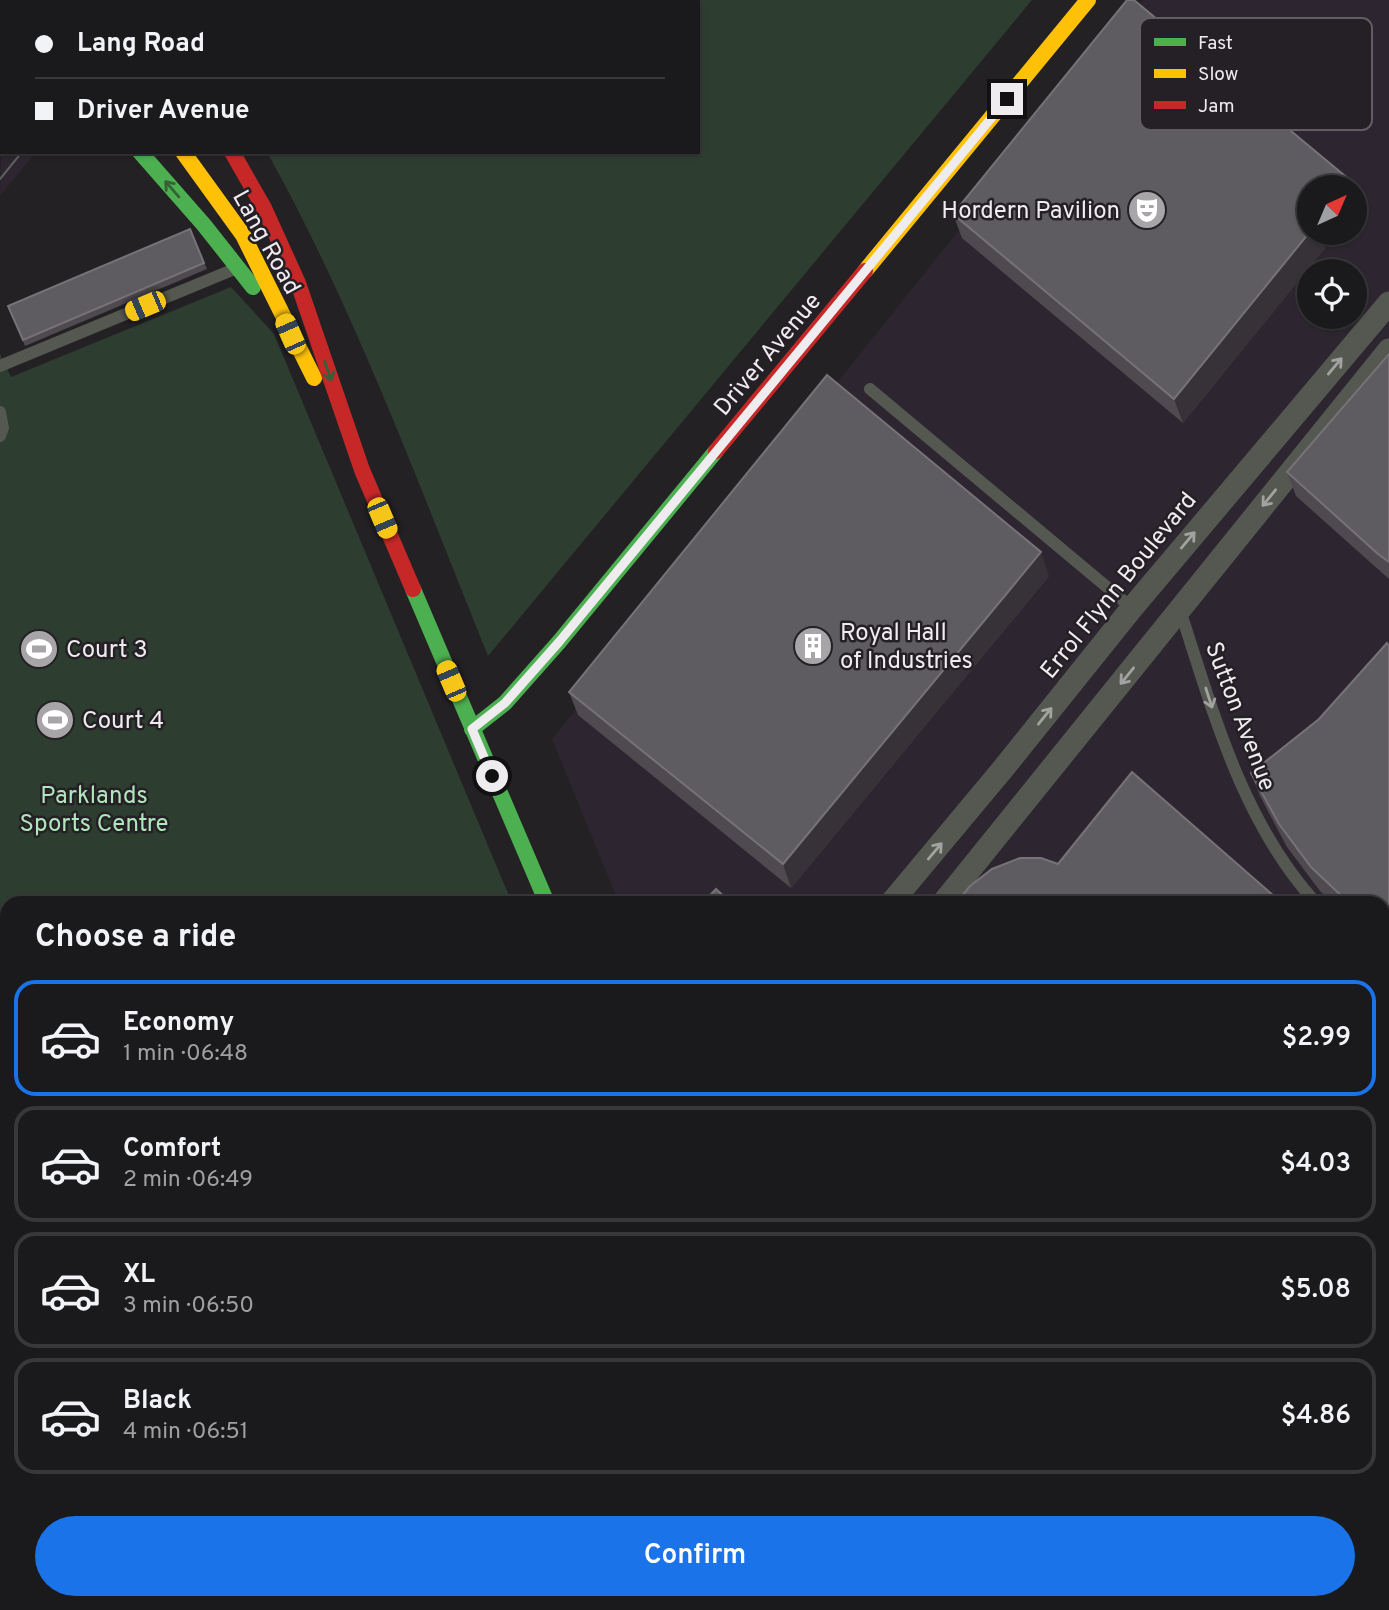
<!DOCTYPE html>
<html lang="en">
<head>
<meta charset="utf-8">
<style>
	:root { --surface:#1a191b; --page:#232224; --text:#f1f3f6; --muted:#9fa0a3; --line:#38383a; --accent:#1a73e8 }
	body { margin:0; font-family:Overpass,sans-serif; background:var(--page); color:var(--text); height:100vh; display:flex; flex-direction:column; font-size:26px; white-space:nowrap }
	* { box-sizing:border-box; margin:0 }
	p { font-size:23px; color:var(--muted) }
	.icon { flex:none; width:38px; height:38px; fill:none; stroke:currentColor; stroke-width:2; stroke-linecap:round; stroke-linejoin:round }
	.map { position:relative; flex:1; overflow:hidden }
	.side { position:absolute; left:0px; top:896px; width:1390px; height:714px; display:flex; flex-direction:column; background:var(--surface); border-radius:21px 21px 0 0; box-shadow:0 2px 5px #0004,0 0 0 2px var(--line) }
	.side>* { flex:none }
	.banner { position:absolute; left:0px; top:0px; width:700px; height:154px; box-shadow:0 2px 5px #0004,0 0 0 2px var(--line); display:grid; align-content:center; height:154px; padding:0 35px; background:var(--surface) }
	.needle { width:46px; rotate:44deg }
	.controls { position:absolute; left:1297px; top:175px; display:grid; gap:14px }
	.controls a { display:grid; place-items:center; width:70px; height:70px; border-radius:50%; background:var(--surface); box-shadow:0 2px 5px #0004,0 0 0 2px var(--line); font-size:35px }
	.end { position:absolute; width:32px; height:32px; margin:-16px; border:9px solid #efecf0; background:#111; box-shadow:0 0 0 4px #111 }
	.from { border-radius:50% }
	.car { position:absolute; width:21px; height:42px; margin:-21px -10px; border-radius:9px; box-shadow:0 0 5px 2px #0007; background:linear-gradient(#f5c518 24%,#345 0 40%,#f5c518 0 76%,#345 0 86%,#f5c518 0) }
	.banner b { display:flex; align-items:center; gap:24px; height:66px; font-size:26px }
	.banner b+b { border-top:2px solid var(--line) }
	.banner i { width:18px; height:18px; background:var(--text) }
	ul { padding:0; list-style:none }
	li { display:flex; align-items:center; gap:21px; height:116px; margin:0 14px 10px; padding:0 21px; border:4px solid var(--line); border-radius:21px }
	li div { flex:1 }
	li b { display:block; font-size:26px }
	li em { font-style:normal; font-weight:600 }
	li.current { border-color:var(--accent) }
	li>.icon { width:63px; height:63px; stroke-width:1.5 }
	h2 { padding:0 35px; font-size:32px; line-height:84px }
	.cta { display:flex; gap:14px; margin-top:auto; padding:14px 35px }
	.cta a { flex:1; height:80px; border-radius:42px; background:var(--accent); color:#fff; font-size:28px; font-weight:600; line-height:80px; text-align:center }
	.map>svg:first-child { display:block }
	.built { fill:#2d2630; fill-rule:evenodd }
	.green { fill:#2d3e31 }
	.lines { fill:none; stroke-linecap:round; stroke-linejoin:round }
	.lane { stroke:#555850; stroke-width:12 }
	.street { stroke:#555850; stroke-width:23 }
	.fast { stroke:#4caf50; stroke-width:16 }
	.slow { stroke:#ffc107; stroke-width:16 }
	.jam { stroke:#c62828; stroke-width:16 }
	.tram { stroke:#5f605d; stroke-width:2 }
	.wall { fill:#4e4a50 }
	.shaded-wall { fill:#363237 }
	.building { fill:#5f5c61; stroke:#767278; stroke-width:2 }
	.oneway { stroke:#366038 }
	.oneway2 { stroke:#a2a2a0 }
	.route { stroke:#efecf0; stroke-width:9 }
	.labels { text-anchor:middle; stroke-width:5; stroke-linejoin:round; paint-order:stroke }
	.poi-label { font-size:24px; fill:#efecf0; stroke:#242025; text-anchor:start }
	.street-label { font-size:24px; fill:#efecf0; stroke:#242025 }
	.park-label { font-size:24px; fill:#afe6ba; stroke:#242025 }
	.key { fill:#242025; stroke:#615d62; stroke-width:2 }
	.key-label { font-size:19px; fill:#efecf0 }
</style>
</head>
<body>
<div class="map">
<svg width="1389" height="1610" viewBox="0 0 1389 1610">
	<rect width="100%" height="100%" fill="#232124"/>
	<!-- built -->
	<g class="built">
		<path d="M1143,0h246v1610h-485l-2,-7h480v-700h-763l-67,-164zM1309,187h45v46h-45zM1309,271h45v46h-45z"/>
		<path d="M2,133v19h34l-36,44z"/>
	</g>
	<!-- green -->
	<g class="green">
		<path d="M167,0h865l-544,656c-69,-170 -132,-344 -221,-504h431v-150h-533z"/>
		<path d="M231,287l43,47 238,569h-505v700h797l3,7h-807v-1256l11,23z"/>
	</g>
	<g class="lines">
		<!-- lane -->
		<g class="lane">
			<path d="M251,0v2"/>
			<path d="M66,2l1,-2"/>
			<path d="M389,2l1,-2"/>
			<path d="M0,91l2,-2"/>
			<path d="M0,366l237,-98"/>
			<path d="M870,389l262,219"/>
			<path d="M0,412l3,16 -3,8"/>
			<path d="M1180,610c33,101 62,212 136,293"/>
			<path d="M1382,964l7,4"/>
			<path d="M1382,1431l7,2"/>
		</g>
		<!-- street -->
		<g class="street">
			<path d="M891,903l111,-133 130,-162 257,-305"/>
			<path d="M943,903l446,-553"/>
		</g>
		<!-- fast -->
		<g class="fast">
			<path d="M46,0l2,2"/>
			<path d="M110,0l2,2"/>
			<path d="M140,152l64,73 49,62"/>
			<path d="M413,589l134,314"/>
			<path d="M472,729l33,-26 54,-61 157,-191"/>
			<path d="M842,1603l3,7"/>
		</g>
		<!-- slow -->
		<g class="slow">
			<path d="M183,152l60,83 71,143"/>
			<path d="M865,271l223,-271"/>
		</g>
		<!-- jam -->
		<g class="jam">
			<path d="M0,45l2,1"/>
			<path d="M232,152l32,56 34,75 64,187 51,119"/>
			<path d="M716,451l149,-180"/>
		</g>
		<!-- tram -->
		<g class="tram">
			<path d="M102,2l1,-2"/>
			<path d="M148,2l1,-2"/>
			<path d="M0,143l2,-2"/>
			<path d="M0,179l22,-27"/>
		</g>
	</g>
	<!-- wall -->
	<g class="wall">
		<path d="M1351,181l2,6h-44v46h28l-154,190 -221,-185 -9,-24z"/>
		<path d="M190,229l17,40 -182,77 -17,-40z"/>
		<path d="M1389,354v225l-93,-83 -9,-24z"/>
		<path d="M1049,576l-258,312 -213,-173 -9,-23z"/>
		<path d="M1389,646v305l-7,-5v-43h-49l-13,-12 -33,-44 -27,-51 -9,-23 68,-54z"/>
	</g>
	<!-- shaded-wall -->
	<g class="shaded-wall">
		<path d="M1351,181l2,6h-7z"/>
		<path d="M1354,191l6,14 -6,6z"/>
		<path d="M1309,233h28l-154,190 -9,-24z"/>
		<path d="M1041,552l8,24 -258,312 -8,-24z"/>
		<path d="M1389,1353v30l-7,5v-30z"/>
		<path d="M1385,1481l4,11v27l-7,18v-48z"/>
		<path d="M1342,1603h17l-2,7h-18z"/>
	</g>
	<!-- building -->
	<g class="building">
		<path d="M1127,0h7l217,181 -5,6h-37v46l-135,166 -221,-185z"/>
		<path d="M190,229l14,34 -181,77 -15,-34z"/>
		<path d="M1389,354v208l-11,-8 -91,-82z"/>
		<path d="M827,375l214,177 -258,312 -214,-172z"/>
		<path d="M1387,643l2,3v287l-7,-5v-25h-33l-38,-36 -32,-43 -28,-51 68,-54z"/>
		<path d="M1132,772l150,131h-326l14,-17 22,-17 28,-11h21l17,6z"/>
		<path d="M716,889l15,14h-28z"/>
		<path d="M1382,990l7,6v357l-7,5z"/>
		<path d="M1389,1540v70h-26l3,-7h16v-45z"/>
		<path d="M1049,1603h293l-3,7h-293z"/>
	</g>
	<!-- one-way arrows -->
	<defs><path id="oneway-shaft" d="M-6 0H5M1.5-3L5.5 0L1.5 3" fill="none" stroke-width="1.6" stroke-linecap="round" stroke-linejoin="round" transform="scale(1.75)"/></defs>
	<g class="oneway">
		<use href="#oneway-shaft" transform="translate(172 189) rotate(-131)"/>
		<use href="#oneway-shaft" transform="translate(328 371) rotate(71)"/>
	</g>
	<g class="oneway2">
		<use href="#oneway-shaft" transform="translate(1335 366) rotate(-50)"/>
		<use href="#oneway-shaft" transform="translate(1269 498) rotate(129)"/>
		<use href="#oneway-shaft" transform="translate(1188 540) rotate(-50)"/>
		<use href="#oneway-shaft" transform="translate(1127 676) rotate(129)"/>
		<use href="#oneway-shaft" transform="translate(1209 698) rotate(72)"/>
		<use href="#oneway-shaft" transform="translate(1045 716) rotate(-51)"/>
		<use href="#oneway-shaft" transform="translate(935 851) rotate(-50)"/>
	</g>
	<g class="lines">
		<!-- route -->
		<path class="route" d="M492,776l-20,-47 33,-26 54,-61 448,-543"/>
	</g>
	<!-- icons -->
	<defs>
		<symbol id="theatre-disc" viewBox="-11 -11 22 22"><circle r="9.5" fill="#a8a5a9" stroke="#242025"/><path d="M-5-5.5Q0-4 5-5.5V0Q5 5 0 6Q-5 5-5 0ZM-3.3-2.5H-1v1.5H-3.3ZM1-2.5H3.3v1.5H1ZM-2.8 1Q0 5.5 2.8 1Z" fill="#fff"/></symbol>
		<symbol id="building-disc" viewBox="-11 -11 22 22"><circle r="9.5" fill="#a8a5a9" stroke="#242025"/><path d="M-4-6H4V6H1V3H-1V6H-4ZM-2.5-4.3h1.7v1.8h-1.7ZM.8-4.3h1.7v1.8H.8ZM-2.5-1h1.7V.8h-1.7ZM.8-1h1.7V.8H.8Z" fill="#fff"/></symbol>
		<symbol id="stadium-disc" viewBox="-11 -11 22 22"><circle r="9.5" fill="#a8a5a9" stroke="#242025"/><path d="M0-5a6.5 5 0 1 0 0 10a6.5 5 0 1 0 0-10ZM-3.5-1.8h7v3.6h-7Z" fill="#fff"/></symbol>
	</defs>
	<g fill-rule="evenodd">
		<use href="#theatre-disc" x="1125" y="188" width="44" height="44"/>
		<use href="#building-disc" x="791" y="624" width="44" height="44"/>
		<use href="#stadium-disc" x="17" y="627" width="44" height="44"/>
		<use href="#stadium-disc" x="33" y="698" width="44" height="44"/>
	</g>
	<g class="labels">
		<!-- poi labels -->
		<g class="poi-label">
			<text x="1120" y="218" text-anchor="end">Hordern Pavilion</text>
			<text x="840" y="640">Royal Hall<tspan x="840" dy="28">of Industries</tspan></text>
			<text x="66" y="657">Court 3</text>
			<text x="82" y="728">Court 4</text>
		</g>
		<!-- street labels -->
		<g class="street-label">
			<text transform="translate(267 242) rotate(61)" y="8">Lang Road</text>
			<text transform="translate(767 354) rotate(-50)" y="8">Driver Avenue</text>
			<text transform="translate(1118 585) rotate(-51)" y="8">Errol Flynn Boulevard</text>
			<text transform="translate(1241 716) rotate(69)" y="8">Sutton Avenue</text>
		</g>
		<!-- park labels -->
		<g class="park-label">
			<text x="94" y="803">Parklands<tspan x="94" dy="28">Sports Centre</tspan></text>
		</g>
	</g>
	<!-- legend -->
	<rect x="1140" y="18" width="232" height="112" rx="10" class="key"/>
	<rect x="1154" y="38" width="32" height="8" fill="#4caf50"/>
	<rect x="1154" y="69" width="32" height="9" fill="#ffc107"/>
	<rect x="1154" y="101" width="32" height="8" fill="#c62828"/>
	<g class="key-label">
		<text x="1198" y="49">Fast</text>
		<text x="1198" y="80">Slow</text>
		<text x="1198" y="112">Jam</text>
	</g>
</svg>
<div class="controls">
<a><svg class="needle" viewBox="-14 -14 28 28"><path d="M0-13l5 13h-10z" fill="#e53935"/><path d="M0 13l5-13h-10z" fill="#9fa0a3"/></svg></a>
<a><svg class="icon" aria-label="locate" viewBox="0 0 24 24"><circle cx="12" cy="12" r="6"/><path d="M12 2v4M12 18v4M2 12h4M18 12h4"/></svg></a>
</div>
<i class="end from" style="left:492px;top:776px"></i>
<i class="end" style="left:1007px;top:99px"></i>
<i class="car" style="left:145px;top:306px;rotate:247deg"></i>
<i class="car" style="left:290px;top:334px;rotate:336deg"></i>
<i class="car" style="left:382px;top:518px;rotate:157deg"></i>
<i class="car" style="left:451px;top:681px;rotate:337deg"></i>
<div class="banner">
<b><i class="from"></i>Lang Road</b>
<b><i></i>Driver Avenue</b>
</div>
<section class="side">
<h2>Choose a ride</h2>
<ul>
<li class="current"><svg class="icon" aria-label="car" viewBox="0 0 24 24"><path d="M5 17H2v-5l4-1 3-4h7l3 4 3 1v5h-3M9 17h6M6 11h13"/><circle cx="7" cy="17" r="2"/><circle cx="17" cy="17" r="2"/></svg><div><b>Economy</b><p>1 min · 06:48</p></div><em>$2.99</em></li>
<li><svg class="icon" aria-label="car" viewBox="0 0 24 24"><path d="M5 17H2v-5l4-1 3-4h7l3 4 3 1v5h-3M9 17h6M6 11h13"/><circle cx="7" cy="17" r="2"/><circle cx="17" cy="17" r="2"/></svg><div><b>Comfort</b><p>2 min · 06:49</p></div><em>$4.03</em></li>
<li><svg class="icon" aria-label="car" viewBox="0 0 24 24"><path d="M5 17H2v-5l4-1 3-4h7l3 4 3 1v5h-3M9 17h6M6 11h13"/><circle cx="7" cy="17" r="2"/><circle cx="17" cy="17" r="2"/></svg><div><b>XL</b><p>3 min · 06:50</p></div><em>$5.08</em></li>
<li><svg class="icon" aria-label="car" viewBox="0 0 24 24"><path d="M5 17H2v-5l4-1 3-4h7l3 4 3 1v5h-3M9 17h6M6 11h13"/><circle cx="7" cy="17" r="2"/><circle cx="17" cy="17" r="2"/></svg><div><b>Black</b><p>4 min · 06:51</p></div><em>$4.86</em></li>
</ul>
<div class="cta"><a>Confirm</a></div>
</section>
</div>
</body>
</html>
